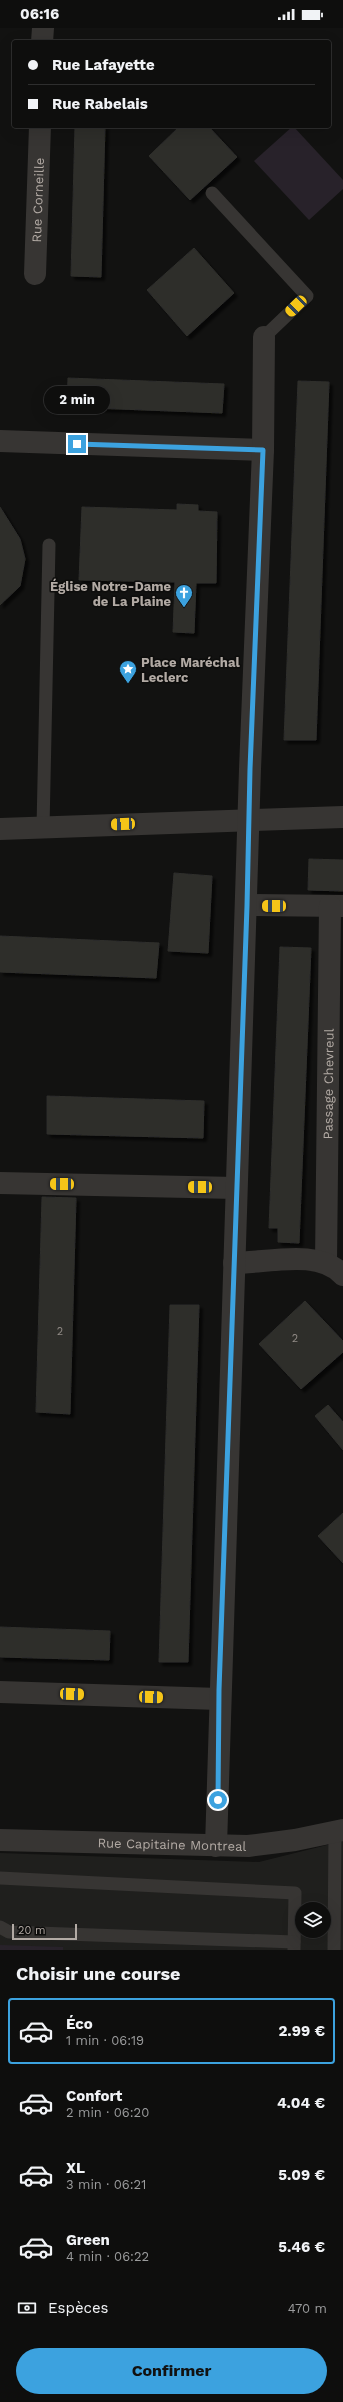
<!DOCTYPE html>
<html lang="fr">
<head>
<meta charset="utf-8">
<style>
	:root { --surface:#0e0e0d; --page:#1c1c1b; --text:#f1f3f6; --muted:#9b9c9d; --line:#2e2e2e; --accent:#3ca2df }
	body { margin:0; font-family:"Work Sans",sans-serif; background:var(--page); color:var(--text); height:100vh; display:flex; flex-direction:column; font-size:15px; white-space:nowrap }
	* { box-sizing:border-box; margin:0 }
	p { font-size:13px; color:var(--muted) }
	.icon { flex:none; width:22px; height:22px; fill:none; stroke:currentColor; stroke-width:2; stroke-linecap:round; stroke-linejoin:round }
	.map { position:relative; height:1922px; overflow:hidden }
	.panel { display:flex; flex-direction:column; background:var(--surface); flex:1 }
	.panel>* { flex:none }
	.top-card { position:absolute; left:12px; top:12px; width:319px; height:88px; border-radius:4px; box-shadow:0 4px 16px #0002,0 0 0 1px var(--line); display:grid; align-content:center; height:88px; padding:0 16px; background:var(--surface) }
	.buttons { position:absolute; left:295px; top:1874px; display:grid; gap:8px }
	.buttons a { display:grid; place-items:center; width:36px; height:36px; border-radius:50%; background:var(--surface); box-shadow:0 4px 16px #0002,0 0 0 1px var(--line); font-size:20px }
	.scale { position:absolute; left:12px; bottom:10px; width:65px; box-sizing:border-box; padding-left:4px; border:2px solid #b2aaa4; border-top:0; font-size:11px; line-height:14px; white-space:nowrap; color:#b2aaa4; -webkit-text-stroke:3px #0d0d0c; paint-order:stroke }
	.end { position:absolute; width:18px; height:18px; margin:-9px; border:5px solid #3ca2df; background:#fff; box-shadow:0 0 0 2px #fff }
	.from { border-radius:50% }
	.bubble { position:absolute; height:28px; border-radius:14px; background:var(--surface); box-shadow:0 4px 16px #0002,0 0 0 1px var(--line); font-size:13px; font-weight:700; line-height:28px; text-align:center }
	.car { position:absolute; width:12px; height:24px; margin:-12px -6px; border-radius:5px; box-shadow:0 0 3px 1px #0007; background:linear-gradient(#f5c518 24%,#345 0 40%,#f5c518 0 76%,#345 0 86%,#f5c518 0) }
	.top-card b { display:flex; align-items:center; gap:14px; height:38px; font-size:15px }
	.top-card b+b { border-top:1px solid var(--line) }
	.top-card i { width:10px; height:10px; background:var(--text) }
	ul { padding:0; list-style:none }
	li { display:flex; align-items:center; gap:12px; height:66px; margin:0 8px 6px; padding:0 8px; border:2px solid transparent; border-radius:4px }
	li div { flex:1 }
	li b { display:block; font-size:15px }
	li em { font-style:normal; font-weight:700 }
	li.current { border-color:var(--accent) }
	li>.icon { width:36px; height:36px; stroke-width:1.5 }
	h2 { padding:0 16px; font-size:18px; line-height:48px }
	.pay { display:flex; align-items:center; gap:10px; height:44px; padding:0 16px; font-size:15px }
	.pay p { margin-inline-start:auto }
	.button { display:flex; gap:8px; margin-top:auto; padding:8px 16px }
	.button a { flex:1; height:46px; border-radius:24px; background:var(--accent); color:#111; font-size:16px; font-weight:700; line-height:46px; text-align:center }
	.status { display:flex; justify-content:space-between; align-items:center; height:28px; padding:0 20px; background:var(--surface); direction:ltr }
	.status svg { height:11px; fill:currentColor }
	.map>svg:first-child { display:block }
	.built { fill:#1f1f1d; fill-rule:evenodd }
	.green { fill:#28222a }
	.building { fill:#2e2e2c; stroke:#2e2e2b; filter:url(#shadow) }
	.lines { fill:none; stroke-linecap:round; stroke-linejoin:round }
	.lane { stroke:#373533; stroke-width:13 }
	.street { stroke:#373533; stroke-width:22 }
	.route { stroke:#3ca2df; stroke-width:5 }
	.labels { text-anchor:middle; stroke-width:3; stroke-linejoin:round; paint-order:stroke }
	.number-label { font-size:11px; fill:#918b86 }
	.street-label { font-size:13px; fill:#b2aaa4; stroke:#0d0d0c }
	.poi-label { font-size:13px; font-weight:bold; fill:#b2aaa4; stroke:#0d0d0c; text-anchor:end }
</style>
</head>
<body>
<div class="status"><b>06:16</b><svg viewBox="0 0 49 12"><path d="M0 12V9h3v3zM5 12V6h3v6zM10 12V3h3v9zM15 12V0h3v12zM26 1h20v11H26zM47 4h2v5h-2z"/></svg></div>
<div class="map">
<svg width="343" height="1922" viewBox="0 0 343 1922">
	<defs>
		<filter id="shadow"><feDropShadow dx="3.5" dy="3.5" stdDeviation="1" flood-color="#0009"/></filter>
	</defs>
	<rect width="100%" height="100%" fill="#121211"/>
	<!-- built -->
	<path class="built" d="M343,1813v109h-343v-97l259,9zM302,1881h22v22h-22z"/>
	<!-- green -->
	<g class="green">
		<path d="M293,98l50,54v9l-34,31 -55,-59z"/>
		<path d="M0,1917l63,2v3h-63z"/>
	</g>
	<!-- building -->
	<g class="building">
		<path d="M75,98h30l-4,151 -30,-1z"/>
		<path d="M180,98h28l29,31 -47,43 -41,-44z"/>
		<path d="M194,220l40,45 -47,43 -40,-46z"/>
		<path d="M68,350l156,6 -2,29 -155,-6z"/>
		<path d="M298,353l31,1 -13,358h-32z"/>
		<path d="M177,476l21,1v6l19,1 -1,71h-20l-2,50 -21,-1 2,-50 -96,-2 3,-73 95,3z"/>
		<path d="M0,479l20,32 5,20 -5,27 -20,19z"/>
		<path d="M309,831l34,1v31l-35,-1z"/>
		<path d="M174,845l38,3 -4,77 -40,-2z"/>
		<path d="M0,908l159,7 -3,35 -156,-6z"/>
		<path d="M280,919l31,1 -12,295 -21,-1v-14h-9z"/>
		<path d="M47,1068l157,5 -1,37 -156,-4z"/>
		<path d="M42,1169l34,1 -6,216 -34,-2z"/>
		<path d="M305,1273l38,40v11l-42,37 -42,-45z"/>
		<path d="M170,1277h29l-11,357h-29z"/>
		<path d="M328,1377l15,17v28l-28,-34z"/>
		<path d="M343,1485v50l-25,-27z"/>
		<path d="M0,1599l110,4 -1,29 -109,-3z"/>
	</g>
	<g class="lines">
		<!-- lane -->
		<g class="lane">
			<path d="M212,165l95,103 -43,41"/>
			<path d="M43,800l6,-283"/>
			<path d="M0,1850l295,15 -1,57"/>
			<path d="M0,1899l9,5 285,10"/>
			<path d="M334,1922l1,-118"/>
		</g>
		<!-- street -->
		<g class="street">
			<path d="M42,14l1,-14"/>
			<path id="s1" d="M35,246l5,-148"/>
			<path d="M0,413l263,9"/>
			<path d="M0,801l343,-12"/>
			<path d="M247,877l96,1"/>
			<path d="M0,1155l236,5"/>
			<path id="s2" d="M326,1234l4,-356"/>
			<path d="M234,1235c34,0 84,-15 109,12"/>
			<path d="M0,1664l219,7"/>
			<path id="s3" d="M0,1812l248,6 47,-6 48,-10"/>
			<path d="M216,1818l34,-1077 13,-319 1,-113"/>
		</g>
	</g>
	<g class="lines">
		<!-- route -->
		<path class="route" d="M77,416l186,6 -13,319 -3,137 -28,784 -1,110"/>
	</g>
	<!-- icons -->
	<defs>
		<symbol id="church-pin" viewBox="-11 -11 22 30"><path d="M0 17L-7.5 6A9.5 9.5 0 1 1 7.5 6Z" fill="#3ca2df" stroke="#0d0d0c"/><path d="M-1.2-6h2.4v3.5h3.3v2.4h-3.3V6h-2.4V-.1h-3.3v-2.4h3.3Z" fill="#fff"/></symbol>
		<symbol id="sight-pin" viewBox="-11 -11 22 30"><path d="M0 17L-7.5 6A9.5 9.5 0 1 1 7.5 6Z" fill="#3ca2df" stroke="#0d0d0c"/><path d="M0-6L1.8-2.2L6-1.7L2.9 1.2L3.7 5.4L0 3.3L-3.7 5.4L-2.9 1.2L-6-1.7L-1.8-2.2Z" fill="#fff"/></symbol>
	</defs>
	<g fill-rule="evenodd">
		<use href="#church-pin" x="174" y="555" width="20" height="27"/>
		<use href="#sight-pin" x="118" y="631" width="20" height="27"/>
	</g>
	<g class="labels">
		<!-- number labels -->
		<g class="number-label">
			<text x="60" y="1307">2</text>
			<text x="295" y="1314">2</text>
		</g>
		<!-- street labels -->
		<g class="street-label">
			<text dy="5" stroke="none"><textPath href="#s1" startOffset="74">Rue Corneille</textPath></text>
			<text dy="5" stroke="none"><textPath href="#s2" startOffset="178">Passage Chevreul</textPath></text>
			<text dy="5" stroke="none"><textPath href="#s3" startOffset="172">Rue Capitaine Montreal</textPath></text>
		</g>
		<!-- poi labels -->
		<g class="poi-label">
			<text x="171" y="563">Église Notre-Dame<tspan x="171" dy="15">de La Plaine</tspan></text>
			<text x="141" y="639" text-anchor="start">Place Maréchal<tspan x="141" dy="15">Leclerc</tspan></text>
		</g>
	</g>
</svg>
<div class="buttons">
<a><svg class="icon" aria-label="layers" viewBox="0 0 24 24"><path d="M12 4l9 5-9 5-9-5zM3 14l9 5 9-5"/></svg></a>
</div>
<div class="scale">20 m</div>
<i class="end from" style="left:218px;top:1772px"></i>
<i class="end" style="left:77px;top:416px"></i>
<div class="bubble" style="left:44px;top:358px;width:66px">2 min</div>
<i class="car" style="left:296px;top:278px;rotate:226deg"></i>
<i class="car" style="left:123px;top:796px;rotate:267deg"></i>
<i class="car" style="left:274px;top:878px;rotate:270deg"></i>
<i class="car" style="left:62px;top:1156px;rotate:271deg"></i>
<i class="car" style="left:200px;top:1159px;rotate:271deg"></i>
<i class="car" style="left:72px;top:1666px;rotate:92deg"></i>
<i class="car" style="left:151px;top:1669px;rotate:92deg"></i>
<div class="top-card">
<b><i class="from"></i>Rue Lafayette</b>
<b><i></i>Rue Rabelais</b>
</div>
</div>
<section class="panel">
<h2>Choisir une course</h2>
<ul>
<li class="current"><svg class="icon" aria-label="car" viewBox="0 0 24 24"><path d="M5 17H2v-5l4-1 3-4h7l3 4 3 1v5h-3M9 17h6M6 11h13"/><circle cx="7" cy="17" r="2"/><circle cx="17" cy="17" r="2"/></svg><div><b>Éco</b><p>1 min · 06:19</p></div><em>2.99 €</em></li>
<li><svg class="icon" aria-label="car" viewBox="0 0 24 24"><path d="M5 17H2v-5l4-1 3-4h7l3 4 3 1v5h-3M9 17h6M6 11h13"/><circle cx="7" cy="17" r="2"/><circle cx="17" cy="17" r="2"/></svg><div><b>Confort</b><p>2 min · 06:20</p></div><em>4.04 €</em></li>
<li><svg class="icon" aria-label="car" viewBox="0 0 24 24"><path d="M5 17H2v-5l4-1 3-4h7l3 4 3 1v5h-3M9 17h6M6 11h13"/><circle cx="7" cy="17" r="2"/><circle cx="17" cy="17" r="2"/></svg><div><b>XL</b><p>3 min · 06:21</p></div><em>5.09 €</em></li>
<li><svg class="icon" aria-label="car" viewBox="0 0 24 24"><path d="M5 17H2v-5l4-1 3-4h7l3 4 3 1v5h-3M9 17h6M6 11h13"/><circle cx="7" cy="17" r="2"/><circle cx="17" cy="17" r="2"/></svg><div><b>Green</b><p>4 min · 06:22</p></div><em>5.46 €</em></li>
</ul>
<div class="pay"><svg class="icon" aria-label="cash" viewBox="0 0 24 24"><path d="M3 7h18v10H3z"/><circle cx="12" cy="12" r="2"/></svg>Espèces<p>470 m</p></div>
<div class="button"><a>Confirmer</a></div>
</section>
</body>
</html>
